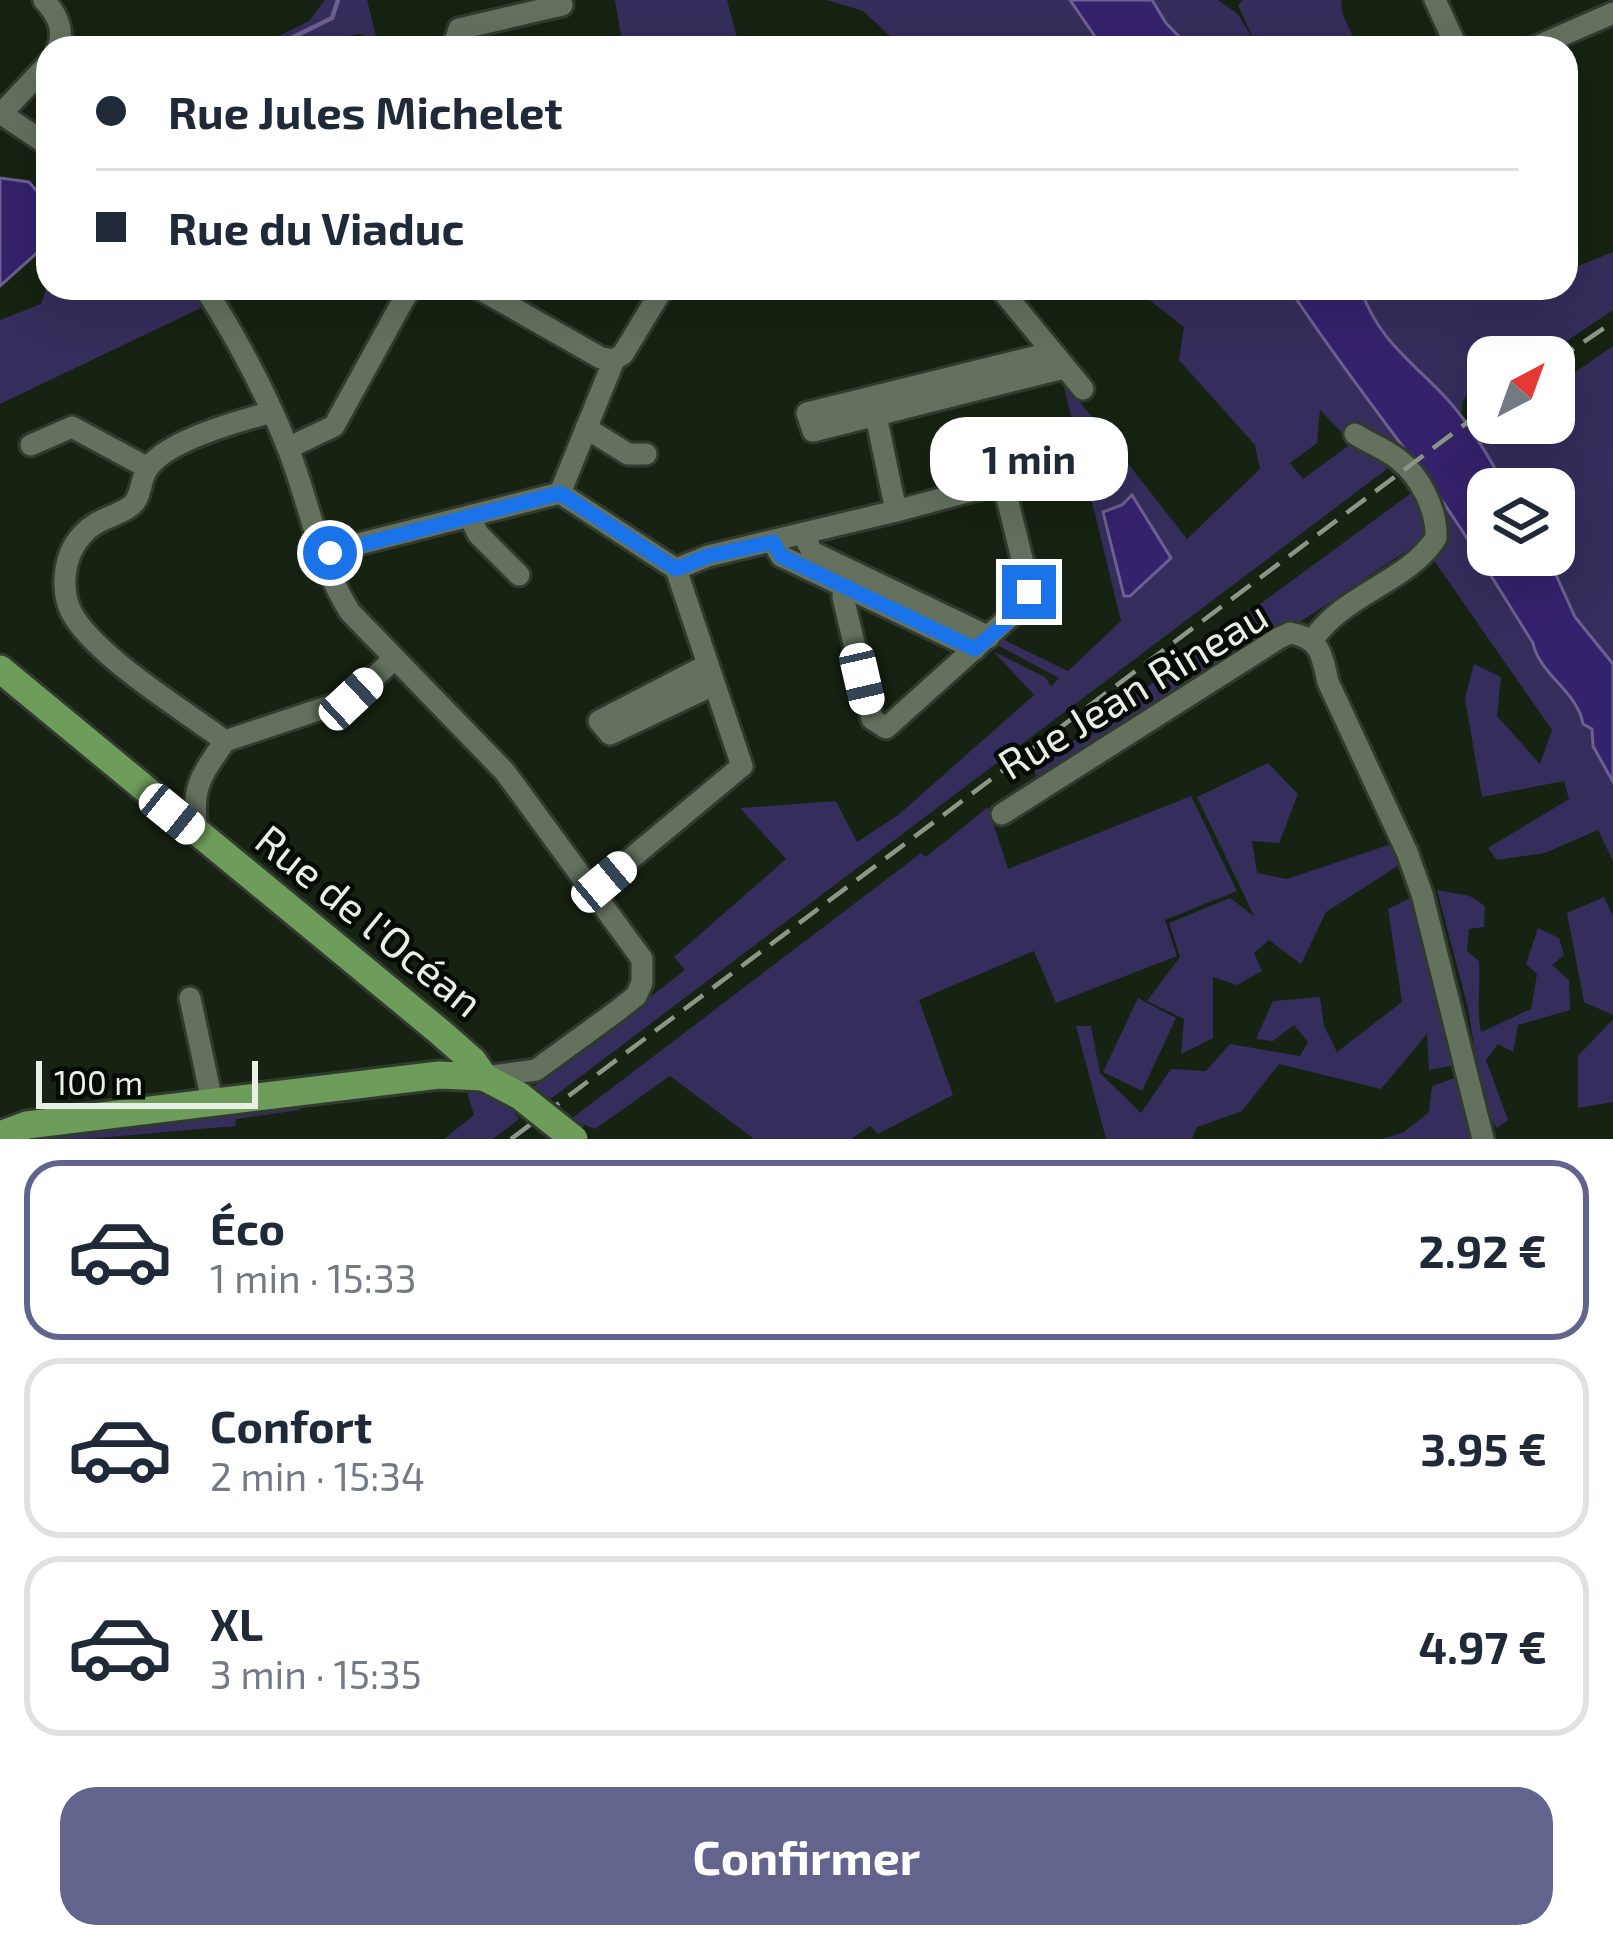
<!DOCTYPE html>
<html lang="fr">
<head>
<meta charset="utf-8">
<style>
	:root { --surface:#fff; --page:#f2f2f3; --text:#1f2937; --muted:#747a83; --line:#e0e1e3; --accent:#63648e }
	body { margin:0; font-family:"Exo 2",sans-serif; background:var(--page); color:var(--text); height:100vh; display:flex; flex-direction:column; font-size:45px; white-space:nowrap }
	* { box-sizing:border-box; margin:0 }
	p { font-size:39px; color:var(--muted) }
	.icon { flex:none; width:66px; height:66px; fill:none; stroke:currentColor; stroke-width:2; stroke-linecap:round; stroke-linejoin:round }
	.map { position:relative; height:1139px; overflow:hidden }
	.sheet { display:flex; flex-direction:column; background:var(--surface); flex:1 }
	.sheet>* { flex:none }
	.top-card { position:absolute; left:36px; top:36px; width:1542px; height:264px; border-radius:36px; box-shadow:0 12px 48px #0002; display:grid; align-content:center; height:264px; padding:0 60px; background:var(--surface) }
	.needle { width:78px; rotate:41deg }
	.tools { position:absolute; left:1467px; top:336px; display:grid; gap:24px }
	.tools a { display:grid; place-items:center; width:108px; height:108px; border-radius:24px; background:var(--surface); box-shadow:0 12px 48px #0002; font-size:60px }
	.scale { position:absolute; left:36px; bottom:30px; width:222px; box-sizing:border-box; padding-left:12px; border:6px solid #e8f0e5; border-top:0; font-size:33px; line-height:42px; white-space:nowrap; color:#e8f0e5; -webkit-text-stroke:9px #060a04; paint-order:stroke }
	.end { position:absolute; width:54px; height:54px; margin:-27px; border:15px solid #1a73e8; background:#fff; box-shadow:0 0 0 6px #fff }
	.from { border-radius:50% }
	.bubble { position:absolute; height:84px; border-radius:36px; background:var(--surface); box-shadow:0 12px 48px #0002; font-size:39px; font-weight:700; line-height:84px; text-align:center }
	.car { position:absolute; width:36px; height:72px; margin:-36px -18px; border-radius:15px; box-shadow:0 0 9px 3px #0007; background:linear-gradient(#fff 24%,#345 0 40%,#fff 0 76%,#345 0 86%,#fff 0) }
	.top-card b { display:flex; align-items:center; gap:42px; height:114px; font-size:45px }
	.top-card b+b { border-top:3px solid var(--line) }
	.top-card i { width:30px; height:30px; background:var(--text) }
	ul { padding:21px 0 0; list-style:none }
	li { display:flex; align-items:center; gap:36px; height:180px; margin:0 24px 18px; padding:0 36px; border:6px solid var(--line); border-radius:36px }
	li div { flex:1 }
	li b { display:block; font-size:45px }
	li em { font-style:normal; font-weight:700 }
	li.selected { border-color:var(--accent) }
	li>.icon { width:108px; height:108px; stroke-width:1.5 }
	.button { display:flex; gap:24px; margin-top:auto; padding:24px 60px }
	.button a { flex:1; height:138px; border-radius:36px; background:var(--accent); color:#fff; font-size:48px; font-weight:700; line-height:138px; text-align:center }
	.map>svg:first-child { display:block }
	.green { fill:#352d5b; fill-rule:evenodd }
	.water { fill:#35226c; stroke:#6b6090; stroke-width:3 }
	.lines { fill:none; stroke-linecap:round; stroke-linejoin:round }
	.stream { stroke:#6b6090; stroke-width:4.5 }
	.minor-casing { stroke:#313a2f; stroke-width:27 }
	.major-casing { stroke:#313a2f; stroke-width:33 }
	.minor { stroke:#63715e; stroke-width:21 }
	.major { stroke:#6d9c5b; stroke-width:27 }
	.rail { stroke:#8c9689; stroke-width:4.5; stroke-dasharray:24 12; stroke-linecap:butt }
	.major-bridge-casing { stroke:#313a2f; stroke-width:33; stroke-linecap:butt }
	.major-bridge { stroke:#6d9c5b; stroke-width:27 }
	.route { stroke:#1a73e8; stroke-width:15 }
	.labels { text-anchor:middle; stroke-width:9; stroke-linejoin:round; paint-order:stroke }
	.street-label { font-size:42px; fill:#e8f0e5; stroke:#060a04 }
</style>
</head>
<body>
<div class="map">
<svg width="1613" height="1139" viewBox="0 0 1613 1139">
	<rect width="100%" height="100%" fill="#162212"/>
	<!-- green -->
	<g class="green">
		<path d="M325,0h42l12,48h-4l-3,-10 -14,-4 -65,14h-38l54,-27z"/>
		<path d="M615,0h112l10,37 -13,4v7h-101z"/>
		<path d="M827,0h391l20,14 18,31 -18,-40 5,-5h98l2,15 15,33h-455l-40,-37z"/>
		<path d="M1613,252v58l-70,47h-55v38l-12,-10 -13,15 -9,62 50,-39h50v-36l59,-41v515l-15,-31 -53,23 -48,7 -9,-12 81,-49 -5,-18 -82,16 -17,-98 9,-35 27,13 -4,39 43,48 12,-34 -117,-168 -7,-37 -7,16 -107,72 -276,167 -4,-10 380,-279 -23,-25 -843,635 -15,-14 152,-117 -11,-13 112,-98 -46,-51 96,-7 21,41 40,-26 137,-121 -41,-44 52,26 6,9 8,-8 -58,-31 -6,-6 3,-4 70,34 53,-50 -59,-242 125,160 73,-70 -5,-24 -76,-85 5,-33 -50,-39h432v-17zM1320,410l32,33 -49,36 -13,-16 27,-20zM1488,489h66v66h-66z"/>
		<path d="M48,284v4h145l12,18 -205,98v-84l41,-16z"/>
		<path d="M1268,763l30,31 -19,49 -27,-2 5,32 30,6 104,-35 8,21 -73,47 -25,52 -32,-24 -15,13 8,18 -25,14 -24,-8v61l-32,16 3,-35 -37,-18 33,-44 -11,-34 61,-25 24,18 -57,-119z"/>
		<path d="M1191,796l46,95 -72,29 12,36 -121,47 -22,-52 -115,49 34,95 -75,39 -8,-8 -19,13h-97l-84,-63 -75,53 -24,-10 350,-266 5,4 62,-50 20,62z"/>
		<path d="M1437,890l33,6 15,10 -1,21 -15,2 -2,22 12,10c2,25 -3,48 2,71l50,-23 6,-35 -11,-10 12,-36 21,10 5,17 -12,10 17,15 1,30 -52,15 -5,27 -15,-8 -12,16 22,60 -11,8 -13,-21 -16,-99z"/>
		<path d="M1412,897l15,35 29,133 -27,5 -2,-36 -46,55 -102,-25 -37,47 -45,16 -5,12h-86l-30,-113h15l9,47 41,40 30,-44 35,2 24,-27 70,12 8,-14 -14,-17 -21,16 -17,-2 17,-38 47,-4 4,29 13,26 65,-50 -14,-93z"/>
		<path d="M1604,897l9,19v99l-29,-13 -17,-89z"/>
		<path d="M1138,998l38,20 -34,73 -39,-19z"/>
		<path d="M1613,1019v83l-35,6v-52z"/>
		<path d="M1460,1076l16,63h-94l22,-7 25,-20 3,-26z"/>
		<path d="M466,1089l33,5 20,25 -26,20h-49l30,-24z"/>
		<path d="M298,1099l2,11 -64,9 -1,7 -148,13h-79z"/>
	</g>
	<!-- water -->
	<g class="water">
		<path d="M1070,0h82l14,23 24,25h-87z"/>
		<path d="M0,178l29,4 19,22v39l-48,43z"/>
		<path d="M1289,288h71c20,55 51,72 88,112 23,26 42,58 58,89h-18v66h59l28,62 38,47v118l-20,-36 -1,-17 -9,-5c-5,-32 -44,-50 -50,-81 -35,-55 -68,-112 -107,-165 -46,-63 -94,-124 -137,-190z"/>
		<path d="M1132,495l39,63 -41,38h-6l-21,-84 19,-7z"/>
	</g>
	<g class="lines">
		<!-- stream -->
		<path class="stream" d="M271,48l61,-30 6,-18"/>
		<defs>
			<g id="minor">
				<path d="M44,0c13,14 21,29 14,48"/>
				<path d="M1435,0l22,48"/>
				<path d="M453,48l6,-19 103,-24"/>
				<path d="M1533,48l80,-35"/>
				<path d="M0,113l48,32"/>
				<path d="M1,114l47,-50"/>
				<path d="M205,288c32,51 60,102 82,158 22,54 31,116 63,166l155,160 137,187v24l-6,13 -19,15 -81,59 -52,7"/>
				<path d="M478,288l123,70 13,2"/>
				<path d="M1000,288l83,101"/>
				<path d="M1050,353l-243,60 6,18 251,-63"/>
				<path d="M272,412c-33,9 -104,28 -124,56 -9,12 -5,31 -20,40 -16,10 -32,11 -46,27 -20,22 -23,61 -6,85 29,42 106,89 149,121l126,-42 43,-40"/>
				<path d="M586,428l42,26h18"/>
				<path d="M31,445l41,-18 76,41"/>
				<path d="M288,448l46,-22 76,-138"/>
				<path d="M560,493l116,76 66,197 -149,124"/>
				<path d="M560,493l54,-133 9,-6 40,-66"/>
				<path d="M470,517l8,17 41,41"/>
				<path d="M804,535l8,17 177,85"/>
				<path d="M773,542l8,14 194,93"/>
				<path d="M323,553l237,-60"/>
				<path d="M676,569l32,-13 188,-45 -22,-105"/>
				<path d="M844,587l-1,10 29,122 14,9 139,-125 4,-11 -2,-13 -22,-89 -8,-6 -101,27"/>
				<path d="M1313,640c31,-47 94,-57 123,-102 1,-28 -15,-61 -38,-79 -13,-10 -29,-16 -43,-25"/>
				<path d="M707,665l-108,56 11,13 103,-49"/>
				<path d="M1002,814l277,-176 11,-5c30,5 32,21 38,49l79,170 15,42 61,245"/>
				<path d="M198,834c-8,-45 2,-57 27,-93"/>
				<path d="M190,998l22,103"/>
			</g>
			<g id="major">
				<path d="M0,669l440,363 33,29 11,16 36,19"/>
				<path d="M0,1135l27,-10 412,-50 45,2"/>
			</g>
		</defs>
		<!-- minor casing -->
		<use href="#minor" class="minor-casing"/>
		<!-- major casing -->
		<use href="#major" class="major-casing"/>
		<!-- minor -->
		<use href="#minor" class="minor"/>
		<!-- major -->
		<use href="#major" class="major"/>
		<!-- rail -->
		<g class="rail">
			<path d="M1554,362l59,-40"/>
			<path d="M511,1139l977,-732"/>
		</g>
		<defs>
			<path id="major-bridge" d="M520,1096l54,43"/>
		</defs>
		<!-- major-bridge casing -->
		<use href="#major-bridge" class="major-bridge-casing"/>
		<!-- major-bridge -->
		<use href="#major-bridge" class="major-bridge"/>
	</g>
	<g class="lines">
		<!-- route -->
		<path class="route" d="M330,553l230,-60 116,76 32,-13 65,-14 8,14 194,93 42,-36 12,-21"/>
	</g>
	<g class="labels">
		<!-- street labels -->
		<g class="street-label">
			<text transform="translate(1133 690) rotate(-31)" y="15">Rue Jean Rineau</text>
			<text transform="translate(369 921) rotate(39)" y="15">Rue de l'Océan</text>
		</g>
	</g>
</svg>
<div class="tools">
<a><svg class="needle" viewBox="-14 -14 28 28"><path d="M0-13l5 13h-10z" fill="#e53935"/><path d="M0 13l5-13h-10z" fill="#747a83"/></svg></a>
<a><svg class="icon" aria-label="layers" viewBox="0 0 24 24"><path d="M12 4l9 5-9 5-9-5zM3 14l9 5 9-5"/></svg></a>
</div>
<div class="scale">100 m</div>
<i class="end from" style="left:330px;top:553px"></i>
<i class="end" style="left:1029px;top:592px"></i>
<div class="bubble" style="left:930px;top:417px;width:198px">1 min</div>
<i class="car" style="left:862px;top:679px;rotate:167deg"></i>
<i class="car" style="left:351px;top:699px;rotate:47deg"></i>
<i class="car" style="left:172px;top:814px;rotate:129deg"></i>
<i class="car" style="left:604px;top:882px;rotate:50deg"></i>
<div class="top-card">
<b><i class="from"></i>Rue Jules Michelet</b>
<b><i></i>Rue du Viaduc</b>
</div>
</div>
<section class="sheet">
<ul>
<li class="selected"><svg class="icon" aria-label="car" viewBox="0 0 24 24"><path d="M5 17H2v-5l4-1 3-4h7l3 4 3 1v5h-3M9 17h6M6 11h13"/><circle cx="7" cy="17" r="2"/><circle cx="17" cy="17" r="2"/></svg><div><b>Éco</b><p>1 min · 15:33</p></div><em>2.92 €</em></li>
<li><svg class="icon" aria-label="car" viewBox="0 0 24 24"><path d="M5 17H2v-5l4-1 3-4h7l3 4 3 1v5h-3M9 17h6M6 11h13"/><circle cx="7" cy="17" r="2"/><circle cx="17" cy="17" r="2"/></svg><div><b>Confort</b><p>2 min · 15:34</p></div><em>3.95 €</em></li>
<li><svg class="icon" aria-label="car" viewBox="0 0 24 24"><path d="M5 17H2v-5l4-1 3-4h7l3 4 3 1v5h-3M9 17h6M6 11h13"/><circle cx="7" cy="17" r="2"/><circle cx="17" cy="17" r="2"/></svg><div><b>XL</b><p>3 min · 15:35</p></div><em>4.97 €</em></li>
</ul>
<div class="button"><a>Confirmer</a></div>
</section>
</body>
</html>
